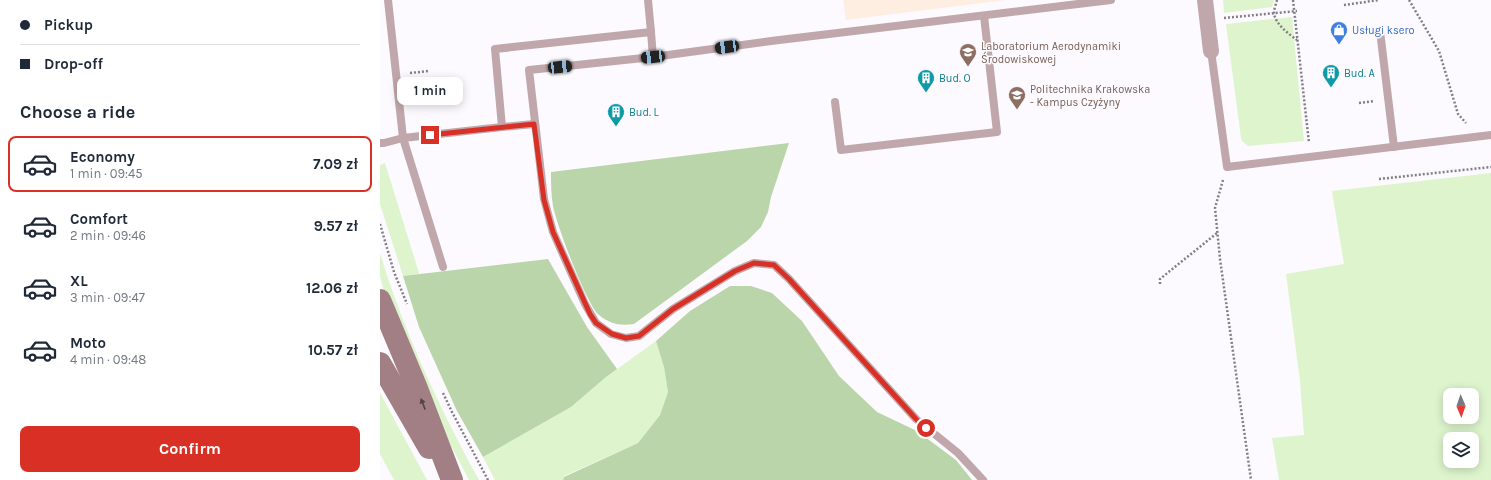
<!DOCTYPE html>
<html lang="en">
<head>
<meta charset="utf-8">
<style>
	:root { --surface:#fff; --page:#f6f6f7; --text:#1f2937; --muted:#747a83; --line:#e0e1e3; --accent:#d93025 }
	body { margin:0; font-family:Karla,sans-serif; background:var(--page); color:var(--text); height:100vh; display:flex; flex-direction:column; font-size:15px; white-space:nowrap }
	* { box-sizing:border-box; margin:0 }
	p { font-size:13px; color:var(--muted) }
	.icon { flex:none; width:22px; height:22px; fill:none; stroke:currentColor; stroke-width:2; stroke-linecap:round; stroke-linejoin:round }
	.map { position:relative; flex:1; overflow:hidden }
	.panel { display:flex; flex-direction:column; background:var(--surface); width:380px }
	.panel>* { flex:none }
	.top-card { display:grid; align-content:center; height:88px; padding:0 20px; background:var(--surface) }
	.needle { width:26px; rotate:178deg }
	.controls { position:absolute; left:1063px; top:388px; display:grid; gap:8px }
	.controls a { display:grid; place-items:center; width:36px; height:36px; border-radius:8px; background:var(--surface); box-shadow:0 2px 10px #0003; font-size:20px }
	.end { position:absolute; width:18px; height:18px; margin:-9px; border:5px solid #d93025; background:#fff; box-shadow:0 0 0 2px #fff }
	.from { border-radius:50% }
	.bubble { position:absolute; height:28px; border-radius:8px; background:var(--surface); box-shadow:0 2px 10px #0003; font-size:13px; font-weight:700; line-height:28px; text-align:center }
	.car { position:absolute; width:12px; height:24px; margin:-12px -6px; border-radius:5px; box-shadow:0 0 3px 1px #0007; background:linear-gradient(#222 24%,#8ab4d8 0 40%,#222 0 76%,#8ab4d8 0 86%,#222 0) }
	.top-card b { display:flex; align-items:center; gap:14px; height:38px; font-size:15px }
	.top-card b+b { border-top:1px solid var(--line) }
	.top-card i { width:10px; height:10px; background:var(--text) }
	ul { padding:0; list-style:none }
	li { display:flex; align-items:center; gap:12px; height:56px; margin:0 8px 6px; padding:0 12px; border:2px solid transparent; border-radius:8px }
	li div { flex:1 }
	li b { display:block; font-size:15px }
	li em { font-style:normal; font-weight:700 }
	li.on { border-color:var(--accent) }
	li>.icon { width:36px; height:36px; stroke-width:1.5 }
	h2 { padding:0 20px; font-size:18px; line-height:48px }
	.cta { display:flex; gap:8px; margin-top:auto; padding:8px 20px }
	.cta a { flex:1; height:46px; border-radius:8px; background:var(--accent); color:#fff; font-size:16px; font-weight:700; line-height:46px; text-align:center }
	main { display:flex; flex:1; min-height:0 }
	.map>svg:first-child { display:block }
	.commercial { fill:#fdeee1 }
	.green { fill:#ddf4cd; fill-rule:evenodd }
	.forest { fill:#bad5a9 }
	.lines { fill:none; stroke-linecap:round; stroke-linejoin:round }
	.path { stroke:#827f84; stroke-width:2.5; stroke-dasharray:2 2; stroke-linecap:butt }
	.service { stroke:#c0a7ab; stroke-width:8 }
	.minor { stroke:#c0a7ab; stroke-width:16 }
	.secondary { stroke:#a27f84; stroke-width:22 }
	.oneway { fill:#534247 }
	.route { stroke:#d93025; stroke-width:5 }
	.labels { text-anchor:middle; stroke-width:3; stroke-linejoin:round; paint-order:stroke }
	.shop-label { font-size:11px; fill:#366cbe; stroke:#fcfafe; text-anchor:start }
	.education-label { font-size:11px; fill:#785e54; stroke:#fcfafe; text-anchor:start }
	.culture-label { font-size:11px; fill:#0d838f; stroke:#fcfafe; text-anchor:start }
</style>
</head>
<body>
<main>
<section class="panel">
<div class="top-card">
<b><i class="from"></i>Pickup</b>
<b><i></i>Drop-off</b>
</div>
<h2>Choose a ride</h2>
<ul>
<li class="on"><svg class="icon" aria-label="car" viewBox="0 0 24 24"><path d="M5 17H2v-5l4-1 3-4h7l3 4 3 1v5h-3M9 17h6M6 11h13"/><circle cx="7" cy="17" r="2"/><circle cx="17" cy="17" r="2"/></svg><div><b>Economy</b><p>1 min · 09:45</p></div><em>7.09 zł</em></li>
<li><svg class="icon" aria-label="car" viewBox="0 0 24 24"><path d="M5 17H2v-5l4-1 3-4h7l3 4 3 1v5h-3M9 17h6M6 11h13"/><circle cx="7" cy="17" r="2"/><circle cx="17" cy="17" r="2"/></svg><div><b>Comfort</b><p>2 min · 09:46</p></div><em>9.57 zł</em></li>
<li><svg class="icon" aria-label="car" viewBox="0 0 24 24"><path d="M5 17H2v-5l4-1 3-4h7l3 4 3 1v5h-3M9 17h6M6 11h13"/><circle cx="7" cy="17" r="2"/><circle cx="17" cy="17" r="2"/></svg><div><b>XL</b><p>3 min · 09:47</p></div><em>12.06 zł</em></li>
<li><svg class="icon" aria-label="car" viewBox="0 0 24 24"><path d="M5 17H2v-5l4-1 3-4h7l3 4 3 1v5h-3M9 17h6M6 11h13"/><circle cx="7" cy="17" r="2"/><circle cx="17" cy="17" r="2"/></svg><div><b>Moto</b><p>4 min · 09:48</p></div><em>10.57 zł</em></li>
</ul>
<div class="cta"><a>Confirm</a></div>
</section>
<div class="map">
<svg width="1111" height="480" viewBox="0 0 1111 480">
	<rect width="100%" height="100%" fill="#fcfafe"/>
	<!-- commercial -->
	<path class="commercial" d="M463,0h162l-159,20z"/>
	<!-- green -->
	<g class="green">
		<path d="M843,0h51l-2,7 -48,6z"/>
		<path d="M912,17l12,124 -56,5 -6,-5 -1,-3 -15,-114z"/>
		<path d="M5,163l34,110v1l-16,2 -23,-72v-39z"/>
		<path d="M1111,173v307h-212l-7,-42 32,-3 -4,-54 -14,-107 58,-10 -12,-73zM1070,395h22v22h-22zM1070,439h22v22h-22z"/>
		<path d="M0,253c23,77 60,156 99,227h-10l-22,-42 -64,-150 -3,-12z"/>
		<path d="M276,341l8,25 4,26 -8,23 -22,28 -74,33 -1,4h-68l-12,-23 88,-50 35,-30z"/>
		<path d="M0,393l47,87h-33l-14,-26z"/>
	</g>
	<!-- forest -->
	<g class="forest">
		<path d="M409,143l-18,54 -3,15 -7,15 -14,14 -113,83c-14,2 -24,0 -35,-9 -12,-9 -43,-92 -46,-109 -2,-11 -2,-23 -2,-34z"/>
		<path d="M168,259l39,68 30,42 -11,8 -35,30 -88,50 -26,-46 -38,-84 -16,-51z"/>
		<path d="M350,286h21l21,7 30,28 37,55 38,36 40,19 39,29 16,20h-409l1,-3 74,-34 22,-28 8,-23 -4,-25 -8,-26 34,-30z"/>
	</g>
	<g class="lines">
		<!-- path -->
		<g class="path">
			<path d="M897,0c-1,4 -3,9 -3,13 1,11 15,21 23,27"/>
			<path d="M913,0l16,143"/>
			<path d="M1029,0l30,51 19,63 8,9"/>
			<path d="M964,5l35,-5"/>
			<path d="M844,18l73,-7"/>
			<path d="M30,73l19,-2"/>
			<path d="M979,103l15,-2"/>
			<path d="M999,179l112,-12"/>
			<path d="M843,180l-8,28 5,51 31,221"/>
			<path d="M0,224l14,48 13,32"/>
			<path d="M780,284v-5l57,-46"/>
			<path d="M63,393l9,19 36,68"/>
		</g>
		<!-- service -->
		<g class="service">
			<path d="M8,0l15,138 99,-11 -7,-78 156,-17 -3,-32"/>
			<path d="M1000,31l14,116"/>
			<path d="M271,32l2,25"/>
			<path d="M831,51l16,116 264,-32"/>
			<path d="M455,102l6,48 156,-18 -13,-116"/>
			<path d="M122,127l32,-3"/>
			<path d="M0,143h4l19,-5 40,129"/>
			<path d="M603,480l-25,-27 -42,-34 -127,-140 -15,-14 -20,-2 -19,8 -62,38 -34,27 -13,2 -15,-4 -15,-11 -11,-19 -32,-72 -9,-33 -15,-129 124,-13 118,-16 340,-41"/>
		</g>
		<!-- minor -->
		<path class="minor" d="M825,0l6,51"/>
		<!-- secondary -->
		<g class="secondary">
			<path d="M0,300l36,86 36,94"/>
			<path d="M0,363l49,85"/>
		</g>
	</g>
	<!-- one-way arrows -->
	<defs><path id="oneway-solid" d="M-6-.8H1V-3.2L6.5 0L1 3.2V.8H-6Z"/></defs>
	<use class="oneway" href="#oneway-solid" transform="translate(43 404) rotate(-111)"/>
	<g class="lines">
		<!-- route -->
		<path class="route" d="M50,135l104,-11 10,76 9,32 37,82 6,9 16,11 14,4 13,-2 34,-27 62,-38 19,-8 20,2 15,14 127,140 10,9"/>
	</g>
	<!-- icons -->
	<defs>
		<symbol id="shop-pin" viewBox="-11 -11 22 30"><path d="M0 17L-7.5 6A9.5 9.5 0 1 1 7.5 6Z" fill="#3f7fe0" stroke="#fcfafe"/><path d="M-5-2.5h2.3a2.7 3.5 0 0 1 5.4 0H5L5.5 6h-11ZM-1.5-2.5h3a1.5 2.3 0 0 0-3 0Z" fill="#fff"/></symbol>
		<symbol id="university-pin" viewBox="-11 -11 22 30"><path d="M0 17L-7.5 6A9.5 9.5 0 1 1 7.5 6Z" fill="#8d6e63" stroke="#fcfafe"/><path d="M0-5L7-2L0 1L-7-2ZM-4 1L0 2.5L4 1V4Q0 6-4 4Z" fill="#fff"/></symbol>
		<symbol id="building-pin" viewBox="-11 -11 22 30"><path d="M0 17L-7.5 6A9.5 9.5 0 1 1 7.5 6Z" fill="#0f9aa8" stroke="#fcfafe"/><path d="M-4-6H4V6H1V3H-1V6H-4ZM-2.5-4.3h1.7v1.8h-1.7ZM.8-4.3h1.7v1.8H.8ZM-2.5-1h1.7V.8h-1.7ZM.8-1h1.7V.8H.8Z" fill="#fff"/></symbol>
	</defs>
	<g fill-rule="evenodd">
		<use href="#shop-pin" x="949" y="20" width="20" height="27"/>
		<use href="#university-pin" x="578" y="42" width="20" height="27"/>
		<use href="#building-pin" x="941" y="63" width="20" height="27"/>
		<use href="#building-pin" x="536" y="68" width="20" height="27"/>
		<use href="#university-pin" x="627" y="85" width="20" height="27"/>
		<use href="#building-pin" x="226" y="102" width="20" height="27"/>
	</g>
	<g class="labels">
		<!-- shop labels -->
		<g class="shop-label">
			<text x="972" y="34">Usługi ksero</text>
		</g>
		<!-- education labels -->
		<g class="education-label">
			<text x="601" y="50">Laboratorium Aerodynamiki<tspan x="601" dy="13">Środowiskowej</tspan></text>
			<text x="650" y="93">Politechnika Krakowska<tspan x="650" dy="13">- Kampus Czyżyny</tspan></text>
		</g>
		<!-- culture labels -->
		<g class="culture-label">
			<text x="964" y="77">Bud. A</text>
			<text x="559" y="82">Bud. O</text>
			<text x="249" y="116">Bud. L</text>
		</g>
	</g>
</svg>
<div class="controls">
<a><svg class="needle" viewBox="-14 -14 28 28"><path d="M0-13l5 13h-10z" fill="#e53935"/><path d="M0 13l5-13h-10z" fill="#747a83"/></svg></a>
<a><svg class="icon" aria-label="layers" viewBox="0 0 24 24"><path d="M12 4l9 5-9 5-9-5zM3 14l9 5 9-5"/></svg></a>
</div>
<i class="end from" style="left:546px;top:428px"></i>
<i class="end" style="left:50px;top:135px"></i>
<div class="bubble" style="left:17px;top:77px;width:66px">1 min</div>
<i class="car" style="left:347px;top:47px;rotate:262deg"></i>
<i class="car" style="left:273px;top:57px;rotate:264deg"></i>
<i class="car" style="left:180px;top:67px;rotate:84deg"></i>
</div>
</main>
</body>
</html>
